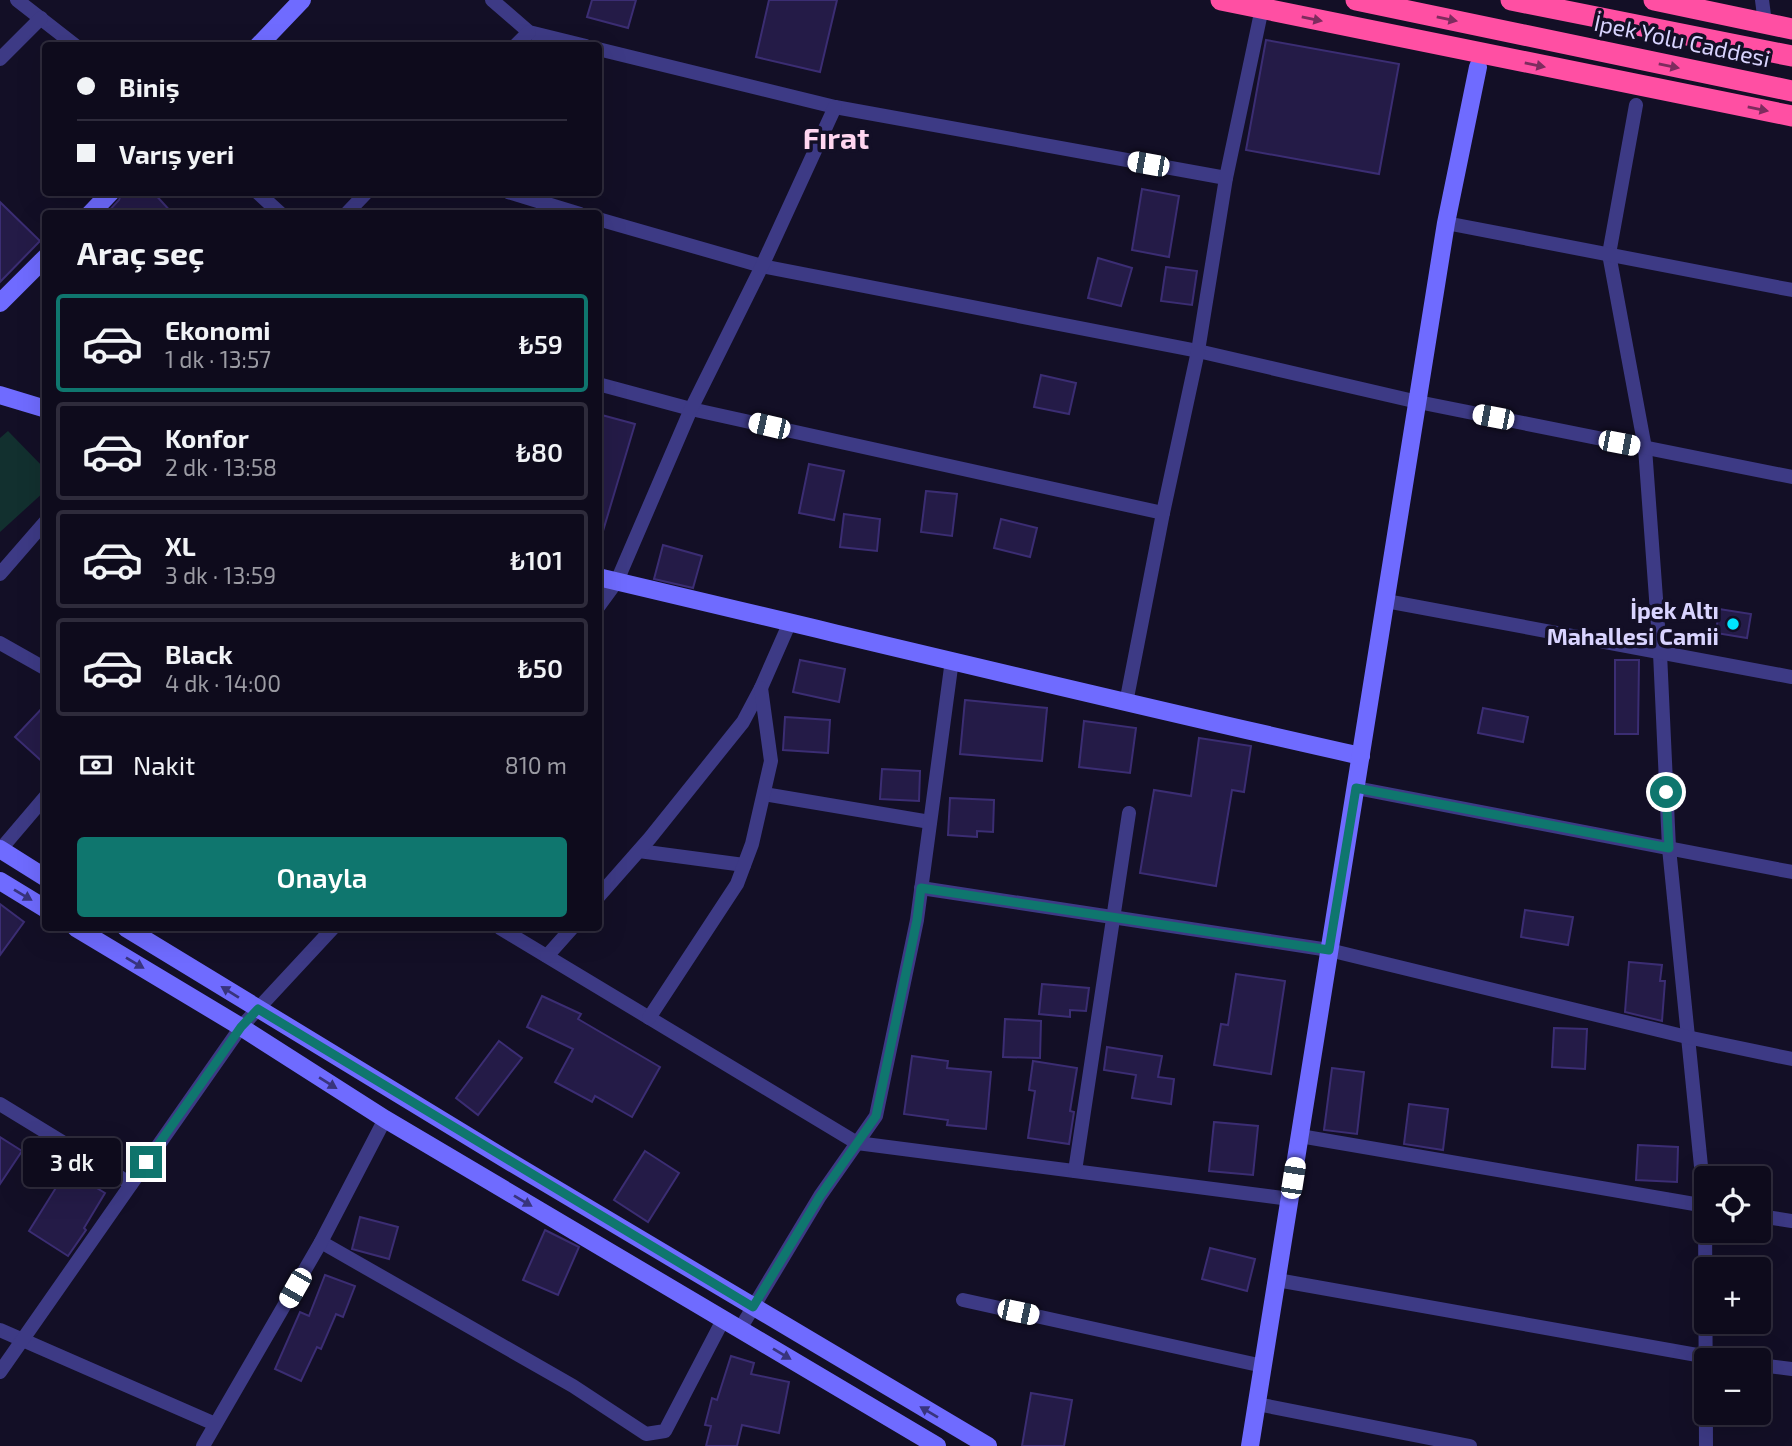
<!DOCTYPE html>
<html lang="tr">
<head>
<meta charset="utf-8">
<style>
	:root { --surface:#0e0b1c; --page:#1c1929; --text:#f1f3f6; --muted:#9b9ba3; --line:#2e2b3b; --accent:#0f766e }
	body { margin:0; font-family:"Exo 2",sans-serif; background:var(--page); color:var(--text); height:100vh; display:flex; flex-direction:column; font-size:26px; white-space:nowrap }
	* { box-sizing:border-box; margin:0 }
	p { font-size:23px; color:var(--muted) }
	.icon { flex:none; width:38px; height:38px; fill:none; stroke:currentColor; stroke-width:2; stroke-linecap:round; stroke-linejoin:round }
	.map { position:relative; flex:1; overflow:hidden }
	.side { position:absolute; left:42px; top:210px; width:560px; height:721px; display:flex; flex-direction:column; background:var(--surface); border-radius:7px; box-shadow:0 7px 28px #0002,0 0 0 2px var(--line) }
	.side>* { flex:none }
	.banner { position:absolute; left:42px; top:42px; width:560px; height:154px; border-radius:7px; box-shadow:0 7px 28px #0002,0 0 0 2px var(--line); display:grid; align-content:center; height:154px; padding:0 35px; background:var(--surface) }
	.buttons { position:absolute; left:1694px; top:1166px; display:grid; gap:14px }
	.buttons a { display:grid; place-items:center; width:77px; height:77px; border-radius:7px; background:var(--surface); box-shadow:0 7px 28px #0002,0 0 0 2px var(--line); font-size:35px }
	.end { position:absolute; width:32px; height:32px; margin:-16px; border:9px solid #0f766e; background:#fff; box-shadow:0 0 0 4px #fff }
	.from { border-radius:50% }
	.bubble { position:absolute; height:49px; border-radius:7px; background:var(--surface); box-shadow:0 7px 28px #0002,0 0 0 2px var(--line); font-size:23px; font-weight:600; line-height:49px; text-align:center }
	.car { position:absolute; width:21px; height:42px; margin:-21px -10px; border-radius:9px; box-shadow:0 0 5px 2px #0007; background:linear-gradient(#fff 24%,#345 0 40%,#fff 0 76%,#345 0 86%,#fff 0) }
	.banner b { display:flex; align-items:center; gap:24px; height:66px; font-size:26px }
	.banner b+b { border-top:2px solid var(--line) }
	.banner i { width:18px; height:18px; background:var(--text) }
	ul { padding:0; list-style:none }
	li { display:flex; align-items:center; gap:21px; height:98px; margin:0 14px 10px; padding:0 21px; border:4px solid var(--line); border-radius:7px }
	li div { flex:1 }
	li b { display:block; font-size:26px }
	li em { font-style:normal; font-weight:600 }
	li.active { border-color:var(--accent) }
	li>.icon { width:63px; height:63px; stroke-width:1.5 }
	h2 { padding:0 35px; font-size:32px; line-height:84px }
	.pay { display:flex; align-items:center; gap:18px; height:77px; padding:0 35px; font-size:26px }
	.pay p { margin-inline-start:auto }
	.primary-button { display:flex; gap:14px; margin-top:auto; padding:14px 35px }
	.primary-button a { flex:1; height:80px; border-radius:7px; background:var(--accent); color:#fff; font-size:28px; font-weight:600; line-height:80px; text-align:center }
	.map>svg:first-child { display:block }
	.green { fill:#12302f }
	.building { fill:#241b47; stroke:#3b2d73; stroke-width:2 }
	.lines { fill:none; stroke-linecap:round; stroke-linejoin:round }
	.street { stroke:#3d3a85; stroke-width:14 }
	.secondary { stroke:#6f6bff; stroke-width:18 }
	.highway { stroke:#ff4fa3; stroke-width:21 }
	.oneway { fill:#7d2c5e }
	.oneway2 { fill:#38347d }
	.route { stroke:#0f766e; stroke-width:9 }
	.poi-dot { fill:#00e5ff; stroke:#130f26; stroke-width:2.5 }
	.labels { text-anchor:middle; stroke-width:7; stroke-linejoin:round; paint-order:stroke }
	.street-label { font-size:23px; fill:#d9d4ff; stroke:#130f26 }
	.poi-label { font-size:23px; font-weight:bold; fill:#d9d4ff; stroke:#130f26; text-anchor:end }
	.district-label { font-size:30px; font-weight:bold; fill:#ffd6f0; stroke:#130f26 }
</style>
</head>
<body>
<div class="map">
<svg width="1792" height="1446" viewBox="0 0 1792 1446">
	<rect width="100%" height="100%" fill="#130f26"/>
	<!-- green -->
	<path class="green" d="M8,431l37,38v22l-45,41v-94z"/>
	<!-- building -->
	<g class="building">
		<path d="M592,0h44l-8,28 -41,-11z"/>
		<path d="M769,0h68l-17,72 -64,-15z"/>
		<path d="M1266,40l133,24 -20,110 -133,-24z"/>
		<path d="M1142,189l37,7 -10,61 -37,-7z"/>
		<path d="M122,192h31l20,22h-67l13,-14z"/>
		<path d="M0,202l40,39 -40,41z"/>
		<path d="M1098,258l34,10 -11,38 -33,-8z"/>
		<path d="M1166,267l31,4 -5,34 -31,-4z"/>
		<path d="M1041,375l35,8 -7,31 -35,-7z"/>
		<path d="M598,414l37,10 -32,107 -5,-1z"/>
		<path d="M809,464l35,7 -10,49 -35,-7z"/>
		<path d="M926,491l31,3 -5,42 -31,-4z"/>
		<path d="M844,514l36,5 -3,32 -37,-4z"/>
		<path d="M1001,519l36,9 -7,29 -36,-9z"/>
		<path d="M663,545l39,11 -9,32 -39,-9z"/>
		<path d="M1719,609l32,5 -4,24 -31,-5z"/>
		<path d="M800,660l45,9 -6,33 -46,-10z"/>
		<path d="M1615,660h24l-1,74h-23z"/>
		<path d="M965,700l82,8 -5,53 -82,-7z"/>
		<path d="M46,704v61l-31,-28z"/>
		<path d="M1483,708l45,9 -5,25 -45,-9z"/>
		<path d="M785,717l45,3 -2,33 -45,-3z"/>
		<path d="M1084,721l52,7 -6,45 -51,-6z"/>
		<path d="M1199,738l52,8 -7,46 -12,-2 -16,96 -76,-13 14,-83 37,6z"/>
		<path d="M882,769l38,2 -1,30 -39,-2z"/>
		<path d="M950,798l44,2 -1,32 -16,-1v6l-29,-2z"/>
		<path d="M0,904l24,18 -24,33z"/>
		<path d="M1525,910l48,7 -5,28 -47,-8z"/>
		<path d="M1629,962l33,3 -2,16h5l-3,40 -37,-9z"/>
		<path d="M1236,974l49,7 -14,93 -57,-9 7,-41 7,1z"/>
		<path d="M1042,984l47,4 -3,23 -16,-1v7l-31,-3z"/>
		<path d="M542,996l39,18 -3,5 82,48 -28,50 -37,-21 -3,6 -37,-20 18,-33 -46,-22z"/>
		<path d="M1005,1019l36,2 -1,37 -37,-1z"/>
		<path d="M1554,1028l33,1 -2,40 -33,-2z"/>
		<path d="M499,1041l23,17 -44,57 -22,-17z"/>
		<path d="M1107,1047l55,9 -4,21 16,2 -3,25 -39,-6 4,-23 -32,-5z"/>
		<path d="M912,1056l36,5 -1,7 44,4 -5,57 -39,-4 1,-5 -44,-6z"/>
		<path d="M1033,1061l44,7 -7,43 4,1 -5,32 -41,-6 7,-47 -6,-1z"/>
		<path d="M1332,1068l32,4 -7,62 -33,-4z"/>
		<path d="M1409,1104l39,5 -5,41 -39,-6z"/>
		<path d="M1214,1122l44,4 -5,49 -44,-4z"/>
		<path d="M0,1137l22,14 -22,33z"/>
		<path d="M1638,1145l40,2 -1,35 -41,-2z"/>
		<path d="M645,1151l34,22 -31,49 -34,-22z"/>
		<path d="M67,1170l38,23 -21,35 2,2 -18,26 -39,-25z"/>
		<path d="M360,1217l38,10 -9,32 -37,-10z"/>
		<path d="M545,1230l34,17 -21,48 -35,-15z"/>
		<path d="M1210,1248l45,11 -8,32 -45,-12z"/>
		<path d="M325,1275l30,11 -12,31 -7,-3 -15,35 -4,-2 -16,34 -26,-12 25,-57 9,4z"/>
		<path d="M731,1356l23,7 -3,11 38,8 -10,51 -37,-8 -5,21h-31l5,-20 -6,-1 7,-27 5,2z"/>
		<path d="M1031,1393l41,7 -8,46h-42z"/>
	</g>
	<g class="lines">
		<!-- street -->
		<g class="street">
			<path d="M17,0l59,46"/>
			<path d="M492,0l37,32 57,14"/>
			<path d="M1762,0l3,23"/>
			<path d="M515,46l14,-14"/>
			<path d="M598,49l237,58 391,71"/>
			<path d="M0,59l41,-41"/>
			<path d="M1636,105l-27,149 36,194 15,205 9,195 36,358 1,240"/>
			<path d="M257,192l24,22"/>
			<path d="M508,192l72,22"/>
			<path d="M346,214l21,-22"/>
			<path d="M598,219l164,47 436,85 220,51 374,75"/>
			<path d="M1446,223l346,67"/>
			<path d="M598,384l93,25 472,104"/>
			<path d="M0,574l46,-53"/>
			<path d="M1386,601l406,76"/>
			<path d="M598,607l19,-26 74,-172 71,-143 73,-159"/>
			<path d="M0,643l46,26"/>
			<path d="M1126,703l37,-190 35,-162 28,-173 36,-170"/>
			<path d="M1356,788l436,84"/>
			<path d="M764,794l166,28"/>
			<path d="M0,850l46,-54"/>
			<path d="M639,851l105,14"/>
			<path d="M921,888l408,62 358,87 105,22"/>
			<path d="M598,897l52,-59 93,-116 18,-34 29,-66"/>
			<path d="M500,928l357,215 433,56"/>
			<path d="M547,956l25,-28"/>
			<path d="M649,1018l88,-134 15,-40 19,-83 -10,-73"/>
			<path d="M0,1104l131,80"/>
			<path d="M1300,1136l406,70"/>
			<path d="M1075,1171l54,-358"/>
			<path d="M1759,1216l33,5"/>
			<path d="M321,1242l252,144 73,48 19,-3 58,-111"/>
			<path d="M1277,1280l448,80"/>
			<path d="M963,1300l300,66"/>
			<path d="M740,1329l80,-133 56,-80 41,-196 35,-260"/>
			<path d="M0,1330l215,94"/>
			<path d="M1759,1365l33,4"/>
			<path d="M0,1372l241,-345 92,-99"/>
			<path d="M1257,1404l213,42"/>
			<path d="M203,1446l118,-204 64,-123"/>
		</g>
		<!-- secondary -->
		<g class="secondary">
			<path d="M258,46l44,-46"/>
			<path d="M90,214l21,-22"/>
			<path d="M0,303l46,-46"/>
			<path d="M0,395l46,14"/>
			<path d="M598,577c255,60 508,122 763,179"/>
			<path d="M0,849l46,29"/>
			<path d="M0,881l46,28"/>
			<path d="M76,928l165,99 144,92 552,327"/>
			<path d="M126,928l386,235 476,283"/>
			<path d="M1250,1446l196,-1223 32,-156"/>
		</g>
		<!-- highway -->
		<g class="highway">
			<path d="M1221,0l571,116"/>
			<path d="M1356,0l436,91"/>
			<path d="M1511,0l281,56"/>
			<path d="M1654,0l138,29"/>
		</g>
	</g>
	<!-- one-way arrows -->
	<defs><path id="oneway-solid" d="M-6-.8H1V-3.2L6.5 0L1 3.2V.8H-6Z" transform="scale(1.75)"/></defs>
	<g class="oneway">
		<use href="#oneway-solid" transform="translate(1312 19) rotate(12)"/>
		<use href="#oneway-solid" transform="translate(1447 19) rotate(12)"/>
		<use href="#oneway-solid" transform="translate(1535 65) rotate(12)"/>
		<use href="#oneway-solid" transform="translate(1669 66) rotate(12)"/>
		<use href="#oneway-solid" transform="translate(1758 109) rotate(11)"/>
	</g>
	<g class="oneway2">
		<use href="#oneway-solid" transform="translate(23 895) rotate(31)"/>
		<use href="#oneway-solid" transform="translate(135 963) rotate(31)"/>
		<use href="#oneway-solid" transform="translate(230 992) rotate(-148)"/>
		<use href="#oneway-solid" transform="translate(328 1083) rotate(32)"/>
		<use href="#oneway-solid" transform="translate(523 1201) rotate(31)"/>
		<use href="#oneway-solid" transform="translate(782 1354) rotate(31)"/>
		<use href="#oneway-solid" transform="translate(929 1412) rotate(-149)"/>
	</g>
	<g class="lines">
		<!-- route -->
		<path class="route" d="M146,1162l95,-135 17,-18 495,298 67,-111 56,-80 41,-196 4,-32 408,62 27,-162 313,60 -3,-56"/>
	</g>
	<!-- markers -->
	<circle class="poi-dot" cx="1733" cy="624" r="7"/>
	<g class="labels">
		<!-- street labels -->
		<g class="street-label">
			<text transform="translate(1682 41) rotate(12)" y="8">İpek Yolu Caddesi</text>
		</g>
		<!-- poi labels -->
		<g class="poi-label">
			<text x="1719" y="619">İpek Altı<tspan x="1719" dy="26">Mahallesi Camii</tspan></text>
		</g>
		<!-- district labels -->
		<g class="district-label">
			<text x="836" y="149">Fırat</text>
		</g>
	</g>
</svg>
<div class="buttons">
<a><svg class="icon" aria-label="locate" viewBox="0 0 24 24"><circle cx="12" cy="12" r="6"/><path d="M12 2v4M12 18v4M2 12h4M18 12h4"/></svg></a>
<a>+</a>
<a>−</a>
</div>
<i class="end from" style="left:1666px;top:792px"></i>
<i class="end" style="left:146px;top:1162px"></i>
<div class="bubble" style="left:23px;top:1138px;width:98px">3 dk</div>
<i class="car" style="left:1148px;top:164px;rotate:280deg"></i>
<i class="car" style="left:1493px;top:417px;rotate:281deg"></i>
<i class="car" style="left:769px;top:426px;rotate:283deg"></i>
<i class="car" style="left:1619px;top:443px;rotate:101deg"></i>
<i class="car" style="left:1293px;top:1178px;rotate:9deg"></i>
<i class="car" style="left:295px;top:1288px;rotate:210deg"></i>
<i class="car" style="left:1018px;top:1312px;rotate:102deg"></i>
<div class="banner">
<b><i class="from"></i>Biniş</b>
<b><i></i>Varış yeri</b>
</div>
<section class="side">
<h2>Araç seç</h2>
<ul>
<li class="active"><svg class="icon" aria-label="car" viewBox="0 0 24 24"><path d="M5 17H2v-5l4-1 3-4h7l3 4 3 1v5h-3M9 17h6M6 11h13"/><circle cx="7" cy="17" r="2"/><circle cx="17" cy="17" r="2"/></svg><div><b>Ekonomi</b><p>1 dk · 13:57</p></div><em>₺59</em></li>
<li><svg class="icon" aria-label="car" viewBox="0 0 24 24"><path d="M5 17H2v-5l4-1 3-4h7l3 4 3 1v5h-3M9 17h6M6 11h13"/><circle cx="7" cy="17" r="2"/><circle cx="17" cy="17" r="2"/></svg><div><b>Konfor</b><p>2 dk · 13:58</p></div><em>₺80</em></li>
<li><svg class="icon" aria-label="car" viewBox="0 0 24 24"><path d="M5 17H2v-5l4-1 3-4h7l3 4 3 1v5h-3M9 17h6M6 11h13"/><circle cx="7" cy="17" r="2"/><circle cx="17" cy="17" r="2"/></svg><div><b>XL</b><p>3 dk · 13:59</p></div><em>₺101</em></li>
<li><svg class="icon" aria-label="car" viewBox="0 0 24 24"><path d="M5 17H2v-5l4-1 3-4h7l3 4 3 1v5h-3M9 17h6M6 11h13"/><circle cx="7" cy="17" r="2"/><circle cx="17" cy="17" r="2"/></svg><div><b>Black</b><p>4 dk · 14:00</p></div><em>₺50</em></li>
</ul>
<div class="pay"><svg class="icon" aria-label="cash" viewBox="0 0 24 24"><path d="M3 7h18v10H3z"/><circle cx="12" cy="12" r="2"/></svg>Nakit<p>810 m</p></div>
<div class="primary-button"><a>Onayla</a></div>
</section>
</div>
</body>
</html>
